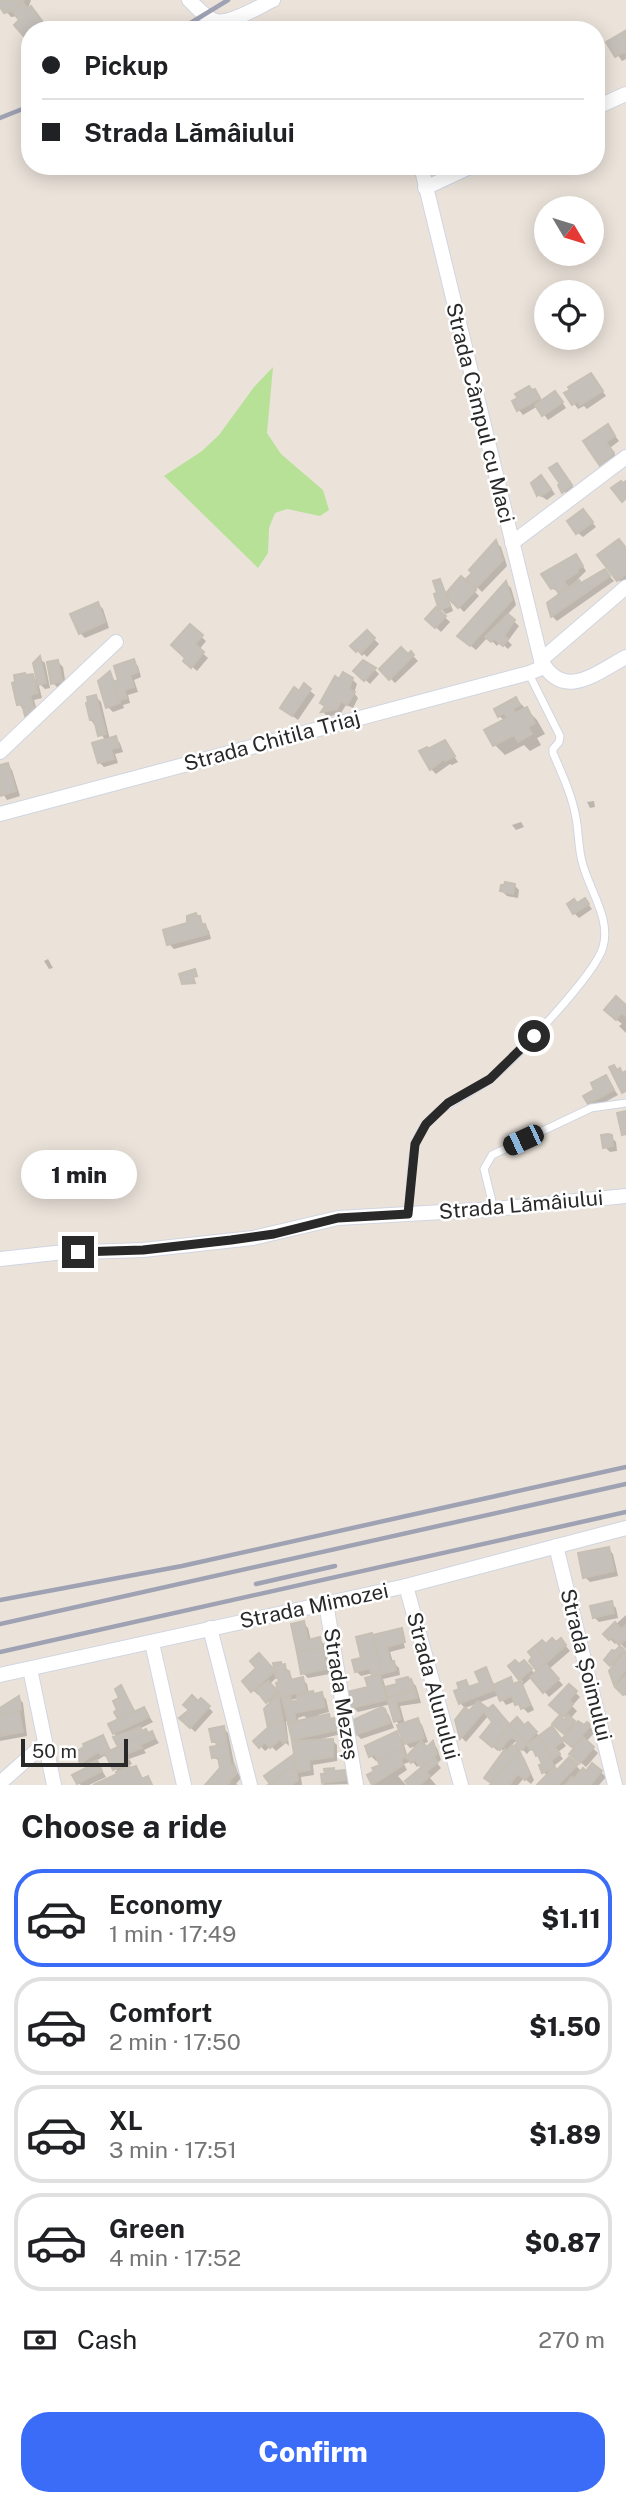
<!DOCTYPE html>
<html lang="en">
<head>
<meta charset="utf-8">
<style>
	:root { --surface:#fff; --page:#f2f2f2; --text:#202124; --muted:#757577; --line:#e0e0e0; --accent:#3b6cf7 }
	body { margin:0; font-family:"Public Sans",sans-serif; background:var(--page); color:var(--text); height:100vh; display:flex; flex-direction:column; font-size:26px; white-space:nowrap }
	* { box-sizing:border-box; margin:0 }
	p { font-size:23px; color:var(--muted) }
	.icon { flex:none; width:38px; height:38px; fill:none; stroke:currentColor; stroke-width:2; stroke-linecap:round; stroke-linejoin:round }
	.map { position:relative; height:1785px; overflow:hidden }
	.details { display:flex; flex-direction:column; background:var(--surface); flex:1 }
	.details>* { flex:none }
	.guide { position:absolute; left:21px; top:21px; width:584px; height:154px; border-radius:28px; box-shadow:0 4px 18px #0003; display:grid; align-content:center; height:154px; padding:0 21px; background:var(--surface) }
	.needle { width:46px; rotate:128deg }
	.tools { position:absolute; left:534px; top:196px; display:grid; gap:14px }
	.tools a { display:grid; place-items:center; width:70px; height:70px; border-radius:50%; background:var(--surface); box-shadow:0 4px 18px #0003; font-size:35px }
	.scale { position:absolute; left:21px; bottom:18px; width:107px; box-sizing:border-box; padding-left:7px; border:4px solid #292929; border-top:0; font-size:19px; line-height:24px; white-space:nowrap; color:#292929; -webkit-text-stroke:5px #fff; paint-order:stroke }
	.end { position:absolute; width:32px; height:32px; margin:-16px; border:9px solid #292929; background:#fff; box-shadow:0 0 0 4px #fff }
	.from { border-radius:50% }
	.bubble { position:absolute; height:49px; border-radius:24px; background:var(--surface); box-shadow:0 4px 18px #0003; font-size:23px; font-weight:800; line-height:49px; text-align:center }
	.car { position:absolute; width:21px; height:42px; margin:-21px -10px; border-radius:9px; box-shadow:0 0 5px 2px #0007; background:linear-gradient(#222 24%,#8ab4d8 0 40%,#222 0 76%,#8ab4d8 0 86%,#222 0) }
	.guide b { display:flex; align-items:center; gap:24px; height:66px; font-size:26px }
	.guide b+b { border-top:2px solid var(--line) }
	.guide i { width:18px; height:18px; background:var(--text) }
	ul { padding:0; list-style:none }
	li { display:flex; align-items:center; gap:21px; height:98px; margin:0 14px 10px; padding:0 7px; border:4px solid var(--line); border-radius:28px }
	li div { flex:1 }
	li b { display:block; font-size:26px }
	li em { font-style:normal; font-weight:800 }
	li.selected { border-color:var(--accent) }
	li>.icon { width:63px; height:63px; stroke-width:1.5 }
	h2 { padding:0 21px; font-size:32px; line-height:84px }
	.pay { display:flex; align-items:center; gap:18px; height:77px; padding:0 21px; font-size:26px }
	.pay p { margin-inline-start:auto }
	.primary-button { display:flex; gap:14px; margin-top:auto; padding:14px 21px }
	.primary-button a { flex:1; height:80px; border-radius:28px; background:var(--accent); color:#fff; font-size:28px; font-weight:800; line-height:80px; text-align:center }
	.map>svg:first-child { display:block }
	.green { fill:#b6e197 }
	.shadow { fill:#0003; fill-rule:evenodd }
	.building { fill:#c6c0ba; stroke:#c6bfb4; stroke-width:2 }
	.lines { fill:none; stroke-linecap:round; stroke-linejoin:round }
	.service-casing { stroke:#d0d5e2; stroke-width:9 }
	.minor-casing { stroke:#d0d5e2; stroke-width:16 }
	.service { stroke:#fff; stroke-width:7 }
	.minor { stroke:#fff; stroke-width:14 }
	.rail { stroke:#9ea2b3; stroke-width:4.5 }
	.route { stroke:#292929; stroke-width:9 }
	.labels { text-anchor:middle; stroke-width:5; stroke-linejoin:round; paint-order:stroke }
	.street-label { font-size:21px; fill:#292929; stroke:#fff }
</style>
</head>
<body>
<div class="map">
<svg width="626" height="1785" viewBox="0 0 626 1785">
	<rect width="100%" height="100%" fill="#ebe3da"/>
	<!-- green -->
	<path class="green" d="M273,367l-6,66 14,21 42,36 6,20 -9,6 -33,-7 -12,4 -6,15 -1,25 -10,15 -94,-92 38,-25 17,-16 35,-48z"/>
	<!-- shadow -->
	<g class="shadow">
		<path d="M0,0h31l-4,12 9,1 12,17h-18v11l-13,-16 5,-4 -4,-5 -7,1 -11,-13z"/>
		<path d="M625,33l1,26 -4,2 -13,-19z"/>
		<path d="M591,375l15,21 -19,13 -3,-3 -6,3 -11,-15z"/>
		<path d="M534,391l9,11 17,-3 6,9 -18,12 -10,-14 -15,9 -4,-5z"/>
		<path d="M612,432l7,9 -9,7 8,11 -12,10 -21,-27z"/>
		<path d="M557,465l19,26 -7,5 -5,-5z"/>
		<path d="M546,482l9,12 -8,6 -9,-6z"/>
		<path d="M587,516l9,11 -13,10 -5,-4z"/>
		<path d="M496,543l5,4 6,19 -25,26 -13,-13z"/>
		<path d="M626,549v34l-3,2 -23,-29z"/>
		<path d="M580,562l6,9 -9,9 5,5 23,-14 9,10 -57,40 -5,-5 10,-21 -10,-7z"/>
		<path d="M462,579l17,17 -15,16 -16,-16 5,15 -7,3 -5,-5 -2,-28 8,13z"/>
		<path d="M507,584l4,4 5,17 -9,10 12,11 -11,15 4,4 -4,4 -8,-7 -3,4 -9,-9 -12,13 -11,-9z"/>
		<path d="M98,604l5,5 6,19 -24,10 -5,-5z"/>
		<path d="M436,609l14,13 -9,10 -14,-13z"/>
		<path d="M190,626l16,15 -7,9 9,8 -11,13 -11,-10z"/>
		<path d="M367,632l12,12 -12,13 -3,-3 -2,2 -9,-10z"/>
		<path d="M411,654l7,7 -23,22 -14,-14z"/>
		<path d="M40,659l5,4 5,25 -5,1 -7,-7 4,16 -8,2 5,18 -8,2 -12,-16 8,-27 5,-1 7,7z"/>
		<path d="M133,661l5,5 3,11 -7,3 4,12 -10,3 2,8 -7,2 1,3 -11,4 -5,-5 2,-34 6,10z"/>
		<path d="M58,662l5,5 3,19 -8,2 -5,-5z"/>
		<path d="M370,665l9,9 -9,10 -14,-13z"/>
		<path d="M352,679l5,5 -3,9 4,5 -5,10 -7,-3 -5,8 -13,4 -5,-5 17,-31z"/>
		<path d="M304,686l11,9 -17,25 -11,-8z"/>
		<path d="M96,697l5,5 9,38 5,-2 5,5 3,9 -8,2 3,9 -14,4 -5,-5 7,-21 -15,-21z"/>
		<path d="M516,699l21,21 8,14 -8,4 4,7 -11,6 -6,-6 -19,10 -10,-10 10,-24 -6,-5z"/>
		<path d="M445,742l13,20 -6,3 -2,-1 -14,10 -5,-5 -2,-18z"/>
		<path d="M7,765l5,5 8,26 -13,4 -7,-11v-22z"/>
		<path d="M594,801l1,6 -5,1 -3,-6z"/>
		<path d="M521,822l3,5 -8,3 -4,-5z"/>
		<path d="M514,885l5,5 -1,8 -11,-2 -5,-5z"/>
		<path d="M585,900l7,9 -13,9 -5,-5 4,-8z"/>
		<path d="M199,918l10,13 2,8 -37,10 -5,-5 20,-20z"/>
		<path d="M48,959l5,9 -4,1 -5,-8z"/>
		<path d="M626,1005v28l-7,-7 3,-2 -11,-9z"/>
		<path d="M606,1078l12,17 -24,13 -5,-5z"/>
		<path d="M611,1137l5,5 1,9 -7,1 -5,-5z"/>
		<path d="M608,1549l5,5 5,22 -28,6 -5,-5z"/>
		<path d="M611,1603l5,5 2,10 -19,4 -5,-5z"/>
		<path d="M626,1615v33h-1l-7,-7 -3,3 -10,-10z"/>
		<path d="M303,1623l5,5 3,13 8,-2 5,5 6,30 -22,4 -5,-5z"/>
		<path d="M401,1630l3,3h-3l4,15 -15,4 3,10 6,6 1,7 -17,4 3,10 25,-8 5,5 5,17 -21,3 5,18 12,-4 5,5 6,17 -6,2 5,5 6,-5 4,4 4,12 -4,3 4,5 -11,10 6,7h-25l12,-19 -2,-2 -4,3 -5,-6 -8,3 3,6 -9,6 8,9h-32l-4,-10 12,-10 -3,-6 -3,2 -5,-5 25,-23 9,9 -4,-16 -5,-5 -5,-17 -33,8 -5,-5 17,-18 4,-11 -1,-5 -12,3 -5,-5 7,-12 -5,-20zM402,1739l8,9 10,-3 -12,12z"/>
		<path d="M561,1640l9,11 -21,18 14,16 -14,12 -17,-20 -9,8 11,25 -6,3 -12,-12 -10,4 -7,-10 -34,13 -5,-5 1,-13 4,-8 5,5 12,-3 3,-15 10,17 15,-6 6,5 7,-3 -3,-4 -1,-12 10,1 6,7 4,-3 7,-25 10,-1z"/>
		<path d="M620,1648l6,5v43l-11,-12 -4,-13 3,-4 -8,-7z"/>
		<path d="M258,1656l19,20 4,-13 8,8 4,10 9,-2 5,5 2,10h12l5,5 3,13 -11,3v3l10,-2 11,9 2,9 -20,5v2l11,-1 5,5v16l-24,4 1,10 -13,2 1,8h-31l-5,-9 30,-22 1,-11 -3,-3 -5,-19h-3l3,25 -3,-3 -10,8 -5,-5 -6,5 -9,-10 14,-13 1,-23 -11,-12 -2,2 -14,-14 15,-13zM277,1677l4,4v15l-12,-11zM300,1698v3l-6,2 -3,-3zM304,1716l5,4 -10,3 -1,-5z"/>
		<path d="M569,1686l11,11 -8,9 5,5 -7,8 14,9 3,-4 8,8 -9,10 12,11 -12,14 -10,-9v-9l-11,-10 3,-4 -13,-11 9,-1 3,-4 -15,-14z"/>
		<path d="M121,1688l15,24 8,-3 9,13 -14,7 4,3 9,1 7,10 -15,7 2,3 -17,6 3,5 -5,2 4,4 4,-2 9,12 3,-2 6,7h-56l23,-10 -11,-17 -5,-2 -8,5 10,16 -17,8h-8l-3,-2 11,-14 -8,-7 22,-25 9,15 8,-4 -3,-11 -3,-4 6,-13 -3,-8 4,-13z"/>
		<path d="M19,1698l4,5 4,33 -27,5v-30z"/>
		<path d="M201,1700l12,12 -18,20 -14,-14z"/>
		<path d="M478,1703l9,8 11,1 17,21 -3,-9 13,4 3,-4 12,13 12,-9 14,18 -8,6 5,7 -8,6 3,7 12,-13 12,13 4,1 7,-8 13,12 -7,8h-59l8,-9 -5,-4 2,-7 -3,-6 -11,-10 -4,5 -9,-9 2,-3h-5l-4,4 13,12 10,22 -3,4 -7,-6 -6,7h-26l1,-1 -6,-7 18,-25 -5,-4 -2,3 -11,-9 7,-20 -5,-7 -23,27 -4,-4 -5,-18 13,-7z"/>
		<path d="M384,1710l5,5 5,13 -33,11 -5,-5 2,-5z"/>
		<path d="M223,1728l5,5 7,35 6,10 -5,6 2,1h-31l15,-16 -1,-7 -8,-5 6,-10 -5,-6z"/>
		<path d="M344,1771l5,6 1,7 -30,1 4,-1 -1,-8z"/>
	</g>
	<!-- building -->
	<g class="building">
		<path d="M0,0h24l-12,11 -8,2 -4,-6z"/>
		<path d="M23,3l5,6 3,-3 14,19 -5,5h-10v8l-3,2 -13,-15 5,-5 -7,-9z"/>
		<path d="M625,31l1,20 -11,6 -9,-15z"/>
		<path d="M591,373l12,18 -23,14 -2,-4 -6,4 -8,-12 6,-3 -2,-3z"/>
		<path d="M529,386l3,4 3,-1 5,9 -23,13 -5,-10 6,-3 -3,-4z"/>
		<path d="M555,391l8,11 -21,14 -7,-11z"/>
		<path d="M608,424l7,12 -9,6 8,11 -14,13 -17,-25z"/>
		<path d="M557,463l15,22 -10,8 -4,-8 2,-1 -11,-16z"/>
		<path d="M541,475l10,14 -10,7 -2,-2 -2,2 -6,-13z"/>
		<path d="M621,481l2,2 3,-2v17l-4,4 -11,-14z"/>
		<path d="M583,509l10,13 -17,12 -9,-13z"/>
		<path d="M619,539l7,9v26l-9,7 -20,-26z"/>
		<path d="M496,540l7,20 -27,28 -10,-9 6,-6 -3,-3z"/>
		<path d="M576,554l7,12 -6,3 1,3 -14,9 4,6 -9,7 -4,-7 -4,2 -10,-15z"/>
		<path d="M605,569l5,7 -59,41 -4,-14 32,-23 2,3z"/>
		<path d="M461,576l15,14 -18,18 -8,-8 -3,-8z"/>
		<path d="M440,579l10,27 -11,4 -5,-16 3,-1 -4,-12z"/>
		<path d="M506,581l6,19 -42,46 -13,-10z"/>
		<path d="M98,602l7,20 -26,12 -9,-20z"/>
		<path d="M436,607l10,9 -11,12 -10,-9z"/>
		<path d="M508,614l7,6 -11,16 4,3 -5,7 -9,-7 -3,3 -6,-5z"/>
		<path d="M190,624l13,11 -8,9 9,8 -13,16 -8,-7 2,-3 -14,-13z"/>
		<path d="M367,630l8,8 -14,15 -3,-3 -2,2 -6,-6z"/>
		<path d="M401,647l7,7 3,-3 3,4 -25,25 -10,-11z"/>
		<path d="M40,656l6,27 -8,2 -5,-22z"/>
		<path d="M134,659l4,13 -8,3 4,12 -10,3 3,8 -8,2 -5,-18 4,-2 -4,-14z"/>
		<path d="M58,660l4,21 -11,3 -4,-22z"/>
		<path d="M363,660l13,8 -12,13 -11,-10z"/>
		<path d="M110,671l10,32 -14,5 -8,-27z"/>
		<path d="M343,672l10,6 -4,11 6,3 -8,13 -6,-4 -4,8 -16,3 4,-6 -5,-3 15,-27 4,3z"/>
		<path d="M25,673l1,2 7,-1 5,19 -8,2 5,18 -10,3 -3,-12 -5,1 -5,-22 3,-1 -1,-7z"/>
		<path d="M304,683l7,6 -19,27 -12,-8 14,-21 5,4z"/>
		<path d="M96,695l10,39 -8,2 -4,-17 -4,1 -4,-17 2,-1 -1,-5z"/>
		<path d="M516,697l4,8 -7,4 2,4 12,-6 8,16 -7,4 4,7 -14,8 -4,-7 -21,11 -9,-16 23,-12 -3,-5 -6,4 -4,-8z"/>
		<path d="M116,736l3,11 -8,2 3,10 -16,4 -6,-20z"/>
		<path d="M445,740l10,16 -10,5 -1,-2 -14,11 -11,-19 8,-4 1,2z"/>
		<path d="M8,763l8,28 -16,5v-31z"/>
		<path d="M505,882l10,2 -2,10 -13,-3 1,-6h3z"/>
		<path d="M585,898l4,6 -16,10 -6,-10 7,-5 3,4z"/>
		<path d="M196,913l1,3h3l2,9 3,-1 3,10 -41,11 -4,-15 24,-7v-7z"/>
		<path d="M195,969l2,7 -4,1 2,6 -13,1 -3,-10z"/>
		<path d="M616,996l10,9v11l-5,-3 -5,7 -12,-10z"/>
		<path d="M614,1065l3,5 3,-2 2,5 4,-2v20l-4,2 -13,-26z"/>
		<path d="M606,1075l8,15 -26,14 -5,-8 11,-6 -3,-7z"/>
		<path d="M626,1111v23l-4,1 -5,-22z"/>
		<path d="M608,1134l4,1 1,11 -10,2 -2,-13z"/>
		<path d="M609,1547l5,24 -31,7 -5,-25z"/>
		<path d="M612,1601l2,12 -21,5 -3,-12z"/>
		<path d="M304,1621l4,19 12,-3 2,10 -25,5 -6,-28z"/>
		<path d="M615,1622l6,7 -12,11 -6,-6z"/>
		<path d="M626,1625v14l-7,6 -7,-8z"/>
		<path d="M402,1628l3,14 -18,5 3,15 4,-1 2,9 -14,4 -9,-39z"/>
		<path d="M372,1633l10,41 -10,2 -2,-8 -15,4 -3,-12 9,-2 -5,-21z"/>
		<path d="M552,1638l4,4 5,-4 5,7 -18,16 -13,-15 7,-6 4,4z"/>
		<path d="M535,1646l13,15 -11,10 -8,-10 3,-4 -4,-5z"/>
		<path d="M620,1646l4,3 -14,17 -6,-6 8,-10 3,1z"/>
		<path d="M322,1647l5,22 -26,5 -4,-22z"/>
		<path d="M626,1650v20l-12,15 -5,-14z"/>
		<path d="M259,1653l16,18 -24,21 -9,-11 14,-13 -6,-7z"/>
		<path d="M515,1660l4,4 5,-4 8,9 -13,11 -11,-14z"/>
		<path d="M281,1662l1,3 3,-1 1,8 3,-1 2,9 12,-3 3,14 -27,6 -3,-14 3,-1 -1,-4h-2l-3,-15z"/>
		<path d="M545,1663l14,16 -16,14 -13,-16z"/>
		<path d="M486,1667l9,23 -22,8 -5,-11 12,-4 -5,-11z"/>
		<path d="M380,1674l6,26 -35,8 -4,-16 21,-5 -3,-9z"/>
		<path d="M626,1675v18l-3,2 -8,-8z"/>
		<path d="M408,1677l1,3 2,-1 4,11 -27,8 -3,-11 12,-3 -1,-4z"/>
		<path d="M511,1677l2,7 8,-3 9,24 -9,4 -2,-5 -4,1 -3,-9 -12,5 -7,-16z"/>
		<path d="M466,1680l7,18 -14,6 -5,-13 5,-2 -2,-6z"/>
		<path d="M268,1681l10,10 -12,12 -10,-13z"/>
		<path d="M569,1684l8,7 -8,9 4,4 -10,13 -14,-12z"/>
		<path d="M121,1685l13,26 -16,8 -4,-7 3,-2 -4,-9 6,-3 -4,-9z"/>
		<path d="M415,1690l2,8 -21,4 5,17 -7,3 -7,-24z"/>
		<path d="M313,1691l1,3 8,-2 3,15 -31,6 2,8 -8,2 -6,-25 8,-2 1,6 7,-2 -1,-5z"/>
		<path d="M278,1694l4,21 -14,13 -4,-19z"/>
		<path d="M192,1695l6,6 3,-3 9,8 -20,22 -11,-10 10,-8 -6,-5z"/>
		<path d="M19,1696l2,14 -21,5v-7z"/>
		<path d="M478,1701l9,7 -27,31 -5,-19 10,-13 4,4z"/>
		<path d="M493,1705l17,20 -18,22 -12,-10 12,-15 -8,-10z"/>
		<path d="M144,1707l5,10 -36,17 -5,-10z"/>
		<path d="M382,1707l3,2 5,14 -35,12 -2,-6 3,-1 -3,-8z"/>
		<path d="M19,1711l4,21 -23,4v-21z"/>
		<path d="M329,1714l1,5 4,-1 3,12 -45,10 -4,-17z"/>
		<path d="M282,1715l5,25 -4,3 -3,-4 -10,9 -5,-6 -6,6 -6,-7z"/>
		<path d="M568,1715l7,6 -11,13 -12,-10 7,-8 5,4z"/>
		<path d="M517,1717l7,8 4,-3 9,10 -11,11 -16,-19z"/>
		<path d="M418,1718l6,20 -20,6 -7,-19z"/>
		<path d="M578,1721l6,4 3,-3 4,3 -19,22 -10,-8z"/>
		<path d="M510,1725l17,19 -5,6 -7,-5 3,-3 -4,-4h-4l-10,12 -6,-5z"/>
		<path d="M224,1726l3,18 -10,2 -1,-4h-4l-3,-13z"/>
		<path d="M552,1726l11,15 -8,6 5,7 -9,6 -11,-25z"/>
		<path d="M140,1727l2,4 4,-2 2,4 -30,14 -5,-10z"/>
		<path d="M152,1731l3,7 -15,7 2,3 -16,6 2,5 -6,3 2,3 -11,5 -8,-17z"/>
		<path d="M397,1731l6,17 -25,13 -3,-7 -6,3 -4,-11z"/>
		<path d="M103,1735l7,16 -9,4 -2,-3 -19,11 -5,-11 9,-5 -1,-3z"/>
		<path d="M540,1735l14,32 -12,6 -3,-8 3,-1 -4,-9 -2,1 -3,-7 -3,1 -3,-6z"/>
		<path d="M583,1737l11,10 -14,16 -11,-9z"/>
		<path d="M333,1739v18l-24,3 1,10 -13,2 -5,-31z"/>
		<path d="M421,1741l6,6 6,-6 4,13 -15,14 -7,-8 -4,3 -5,-6z"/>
		<path d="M227,1744l2,11 -17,3 -2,-11z"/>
		<path d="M512,1745l7,5 -28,33 -7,-5 21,-29 2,2z"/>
		<path d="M403,1748l3,9 -5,2 2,6 -31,20 -5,-10 7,-4 -2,-3 8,-3 -2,-4z"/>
		<path d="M519,1750l11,24 -5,6 -7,-6 -9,11h-19z"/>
		<path d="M294,1754l1,11 -25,19 -6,-8z"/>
		<path d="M229,1755l2,11 3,-2 3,9 -8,8 1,1 -3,3h-22l15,-17 -2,-11z"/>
		<path d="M434,1757l4,5 -12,10 4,4 -11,9h-11l-3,-4z"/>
		<path d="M569,1757l9,7 -20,21h-21l17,-18 3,3z"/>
		<path d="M97,1760l5,11 -25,13 -5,-9 16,-8 -2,-2z"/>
		<path d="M592,1763l10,8 -12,14h-25l7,-8 2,2 9,-11 3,3z"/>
		<path d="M295,1765l3,15 -7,5h-23z"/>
		<path d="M129,1766l1,2 6,-2 6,13 6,-3 4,9h-59l24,-11 -1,-2z"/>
		<path d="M334,1768v3l11,-1 1,10 -24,3 -1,-9h4l-1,-5z"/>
	</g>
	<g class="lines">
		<defs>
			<g id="service">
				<path d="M494,1209l-10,-40 8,-14 99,-47 35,-5"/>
				<path d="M408,1214c4,-23 1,-59 11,-79 15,-29 46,-37 70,-55 24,-19 107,-106 114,-133 8,-28 -13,-56 -20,-82 -5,-15 -4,-32 -7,-47 -4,-23 -14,-44 -23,-65v-4l6,-7 1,-6 -31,-62"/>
			</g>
			<g id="minor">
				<path d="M189,0c8,7 16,18 27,21 13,4 44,-15 57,-21"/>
				<path d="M597,107l29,-13"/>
				<path d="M421,166l120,494c22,42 55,13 85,-3"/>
				<path d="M425,188l47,-22"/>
				<path d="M512,543l114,-86"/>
				<path d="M541,660l85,-73"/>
				<path d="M0,752l116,-110"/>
				<path d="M0,814l529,-141 15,-6"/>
				<path d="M0,1259l55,-6 88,-3 110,-12 85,-20 157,-9 131,-13"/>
				<path d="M556,1546l59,239"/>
				<path d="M406,1586l55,199"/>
				<path d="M326,1603l30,182"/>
				<path d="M210,1628l40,157"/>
				<path d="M152,1643l32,142"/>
				<path d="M30,1669l24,116"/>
				<path d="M0,1675l406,-89 220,-58"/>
				<path d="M0,1783l45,-40"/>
			</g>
		</defs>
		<!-- service casing -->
		<use href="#service" class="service-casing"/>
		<!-- minor casing -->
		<use href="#minor" class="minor-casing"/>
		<!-- service -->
		<use href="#service" class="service"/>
		<!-- minor -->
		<use href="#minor" class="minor"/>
		<!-- rail -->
		<g class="rail">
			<path d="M179,30l49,-30"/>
			<path d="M0,118l30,-12"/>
			<path d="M256,1584l79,-18"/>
			<path d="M0,1600l182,-34 444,-99"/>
			<path d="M0,1624l626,-140"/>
			<path d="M0,1652l626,-140"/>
		</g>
	</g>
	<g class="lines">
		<!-- route -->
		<path class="route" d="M78,1252l65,-2 88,-10 43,-6 64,-16 70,-4 7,-70 11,-20 22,-21 42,-24 44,-43"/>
	</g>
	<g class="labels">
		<!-- street labels -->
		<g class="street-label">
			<text transform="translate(480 413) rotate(76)" y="7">Strada Câmpul cu Maci</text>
			<text transform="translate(272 741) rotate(-15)" y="7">Strada Chitila Triaj</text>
			<text transform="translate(521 1205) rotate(-5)" y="7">Strada Lămâiului</text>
			<text transform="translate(314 1606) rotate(-12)" y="7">Strada Mimozei</text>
			<text transform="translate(586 1665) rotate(76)" y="7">Strada Șoimului</text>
			<text transform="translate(433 1686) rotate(75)" y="7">Strada Alunului</text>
			<text transform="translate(341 1694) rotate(81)" y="7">Strada Mezeș</text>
		</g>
	</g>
</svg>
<div class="tools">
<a><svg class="needle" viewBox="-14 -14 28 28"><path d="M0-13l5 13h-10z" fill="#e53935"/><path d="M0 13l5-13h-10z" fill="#757577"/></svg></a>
<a><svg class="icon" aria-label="locate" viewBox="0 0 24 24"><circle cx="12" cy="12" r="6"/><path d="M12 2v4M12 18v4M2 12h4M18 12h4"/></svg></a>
</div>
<div class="scale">50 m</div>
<i class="end from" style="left:534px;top:1036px"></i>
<i class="end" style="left:78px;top:1252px"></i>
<div class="bubble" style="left:21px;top:1150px;width:116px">1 min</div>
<i class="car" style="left:523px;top:1140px;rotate:245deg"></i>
<div class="guide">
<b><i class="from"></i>Pickup</b>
<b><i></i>Strada Lămâiului</b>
</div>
</div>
<section class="details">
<h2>Choose a ride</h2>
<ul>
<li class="selected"><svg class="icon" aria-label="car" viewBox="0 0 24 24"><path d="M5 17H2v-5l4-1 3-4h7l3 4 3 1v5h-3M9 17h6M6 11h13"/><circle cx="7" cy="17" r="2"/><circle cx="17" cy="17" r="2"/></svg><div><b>Economy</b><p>1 min · 17:49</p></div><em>$1.11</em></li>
<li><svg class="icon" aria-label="car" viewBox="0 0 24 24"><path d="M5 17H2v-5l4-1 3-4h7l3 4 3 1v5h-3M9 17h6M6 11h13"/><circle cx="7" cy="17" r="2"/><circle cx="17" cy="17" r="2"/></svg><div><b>Comfort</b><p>2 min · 17:50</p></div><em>$1.50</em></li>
<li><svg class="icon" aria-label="car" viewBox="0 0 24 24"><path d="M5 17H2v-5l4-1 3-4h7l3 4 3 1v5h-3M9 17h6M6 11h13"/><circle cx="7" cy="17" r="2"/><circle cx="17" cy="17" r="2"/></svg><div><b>XL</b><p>3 min · 17:51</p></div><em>$1.89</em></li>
<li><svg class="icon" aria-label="car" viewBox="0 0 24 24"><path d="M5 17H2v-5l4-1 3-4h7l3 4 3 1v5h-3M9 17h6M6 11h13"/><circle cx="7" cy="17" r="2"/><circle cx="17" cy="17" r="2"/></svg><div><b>Green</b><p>4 min · 17:52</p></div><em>$0.87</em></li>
</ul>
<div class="pay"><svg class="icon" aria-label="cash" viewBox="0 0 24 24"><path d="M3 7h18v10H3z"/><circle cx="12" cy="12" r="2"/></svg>Cash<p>270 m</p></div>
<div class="primary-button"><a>Confirm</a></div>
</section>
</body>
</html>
